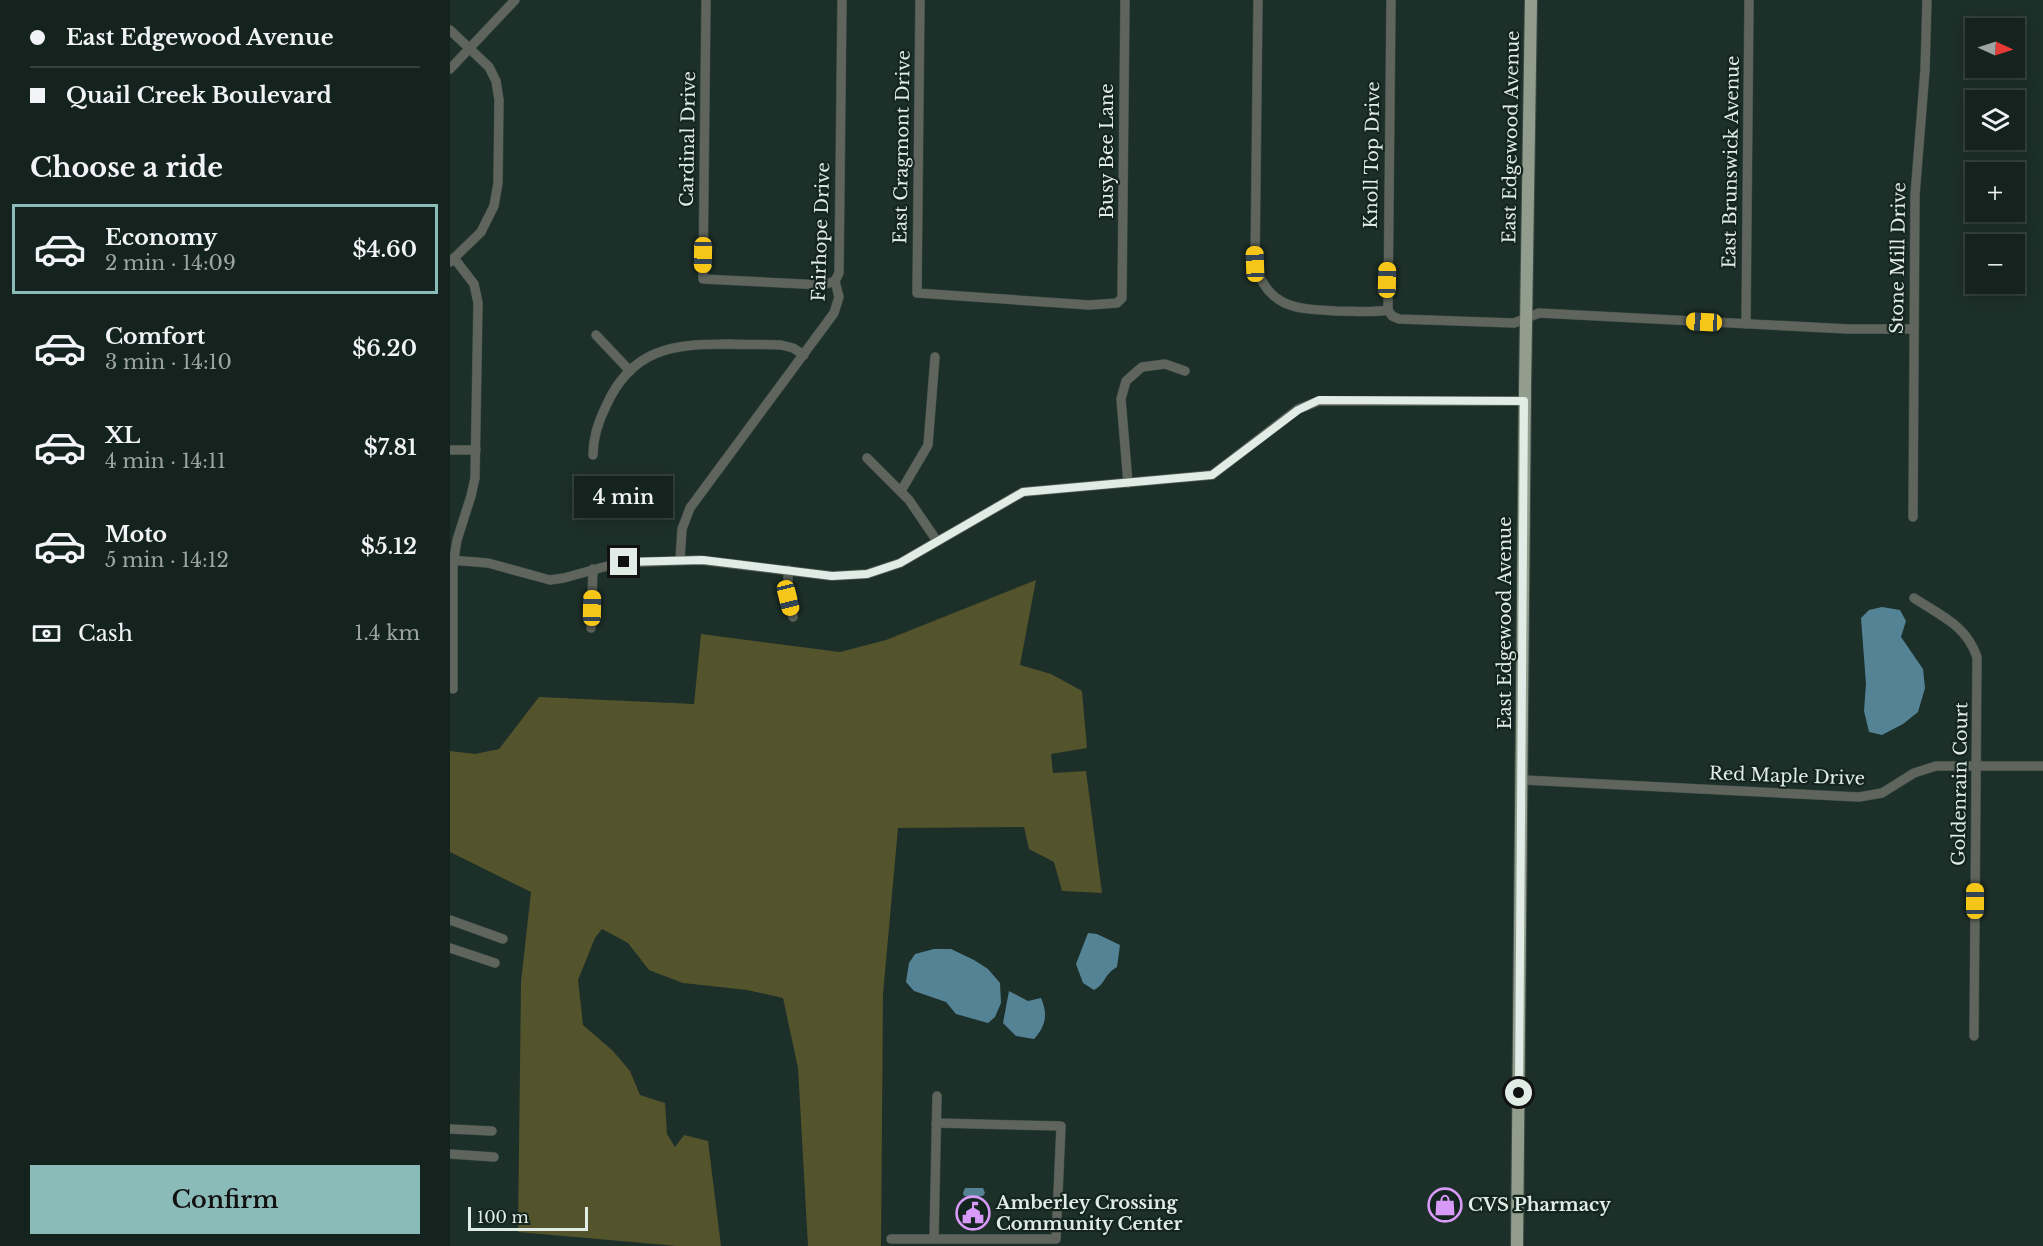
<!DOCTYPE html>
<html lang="en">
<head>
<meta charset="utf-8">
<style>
	:root { --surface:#15231e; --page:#1e2b27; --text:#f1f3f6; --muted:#9da4a4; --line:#34403c; --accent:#8bbbb9 }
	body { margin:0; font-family:"Libre Baskerville",serif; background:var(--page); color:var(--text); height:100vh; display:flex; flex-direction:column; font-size:22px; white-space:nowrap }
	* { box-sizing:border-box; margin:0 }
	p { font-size:20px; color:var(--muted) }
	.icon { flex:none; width:33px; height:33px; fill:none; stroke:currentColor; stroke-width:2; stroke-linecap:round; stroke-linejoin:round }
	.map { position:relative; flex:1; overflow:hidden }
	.side { display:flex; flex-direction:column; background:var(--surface); width:450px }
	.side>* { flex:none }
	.top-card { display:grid; align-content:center; height:132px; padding:0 30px; background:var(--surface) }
	.needle { width:39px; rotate:93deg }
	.fabs { position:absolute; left:1515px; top:18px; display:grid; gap:12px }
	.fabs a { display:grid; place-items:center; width:60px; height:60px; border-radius:0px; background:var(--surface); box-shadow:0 3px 15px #0003,0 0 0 2px var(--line); font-size:30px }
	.scale { position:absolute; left:18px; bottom:15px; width:120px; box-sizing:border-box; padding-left:6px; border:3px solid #e1ece7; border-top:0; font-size:16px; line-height:21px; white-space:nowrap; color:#e1ece7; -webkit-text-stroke:4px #13251e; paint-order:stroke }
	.end { position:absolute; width:27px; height:27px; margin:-14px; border:8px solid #e1ece7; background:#111; box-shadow:0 0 0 3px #111 }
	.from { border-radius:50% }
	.bubble { position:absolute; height:42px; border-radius:0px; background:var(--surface); box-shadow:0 3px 15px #0003,0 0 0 2px var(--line); font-size:20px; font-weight:600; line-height:42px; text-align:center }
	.car { position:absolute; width:18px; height:36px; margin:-18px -9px; border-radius:8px; box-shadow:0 0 4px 2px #0007; background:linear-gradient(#f5c518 24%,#345 0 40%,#f5c518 0 76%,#345 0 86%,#f5c518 0) }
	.top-card b { display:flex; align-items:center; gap:21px; height:57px; font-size:22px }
	.top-card b+b { border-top:2px solid var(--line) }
	.top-card i { width:15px; height:15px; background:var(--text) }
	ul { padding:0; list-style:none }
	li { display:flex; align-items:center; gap:18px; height:90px; margin:0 12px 9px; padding:0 18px; border:3px solid transparent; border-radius:0px }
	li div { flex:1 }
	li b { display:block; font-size:22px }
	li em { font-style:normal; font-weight:600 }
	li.selected { border-color:var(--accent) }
	li>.icon { width:54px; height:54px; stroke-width:1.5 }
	h2 { padding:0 30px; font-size:27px; line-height:72px }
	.pay { display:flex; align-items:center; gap:15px; height:66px; padding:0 30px; font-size:22px }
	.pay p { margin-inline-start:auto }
	.cta { display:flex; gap:12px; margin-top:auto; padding:12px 30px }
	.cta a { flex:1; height:69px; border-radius:0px; background:var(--accent); color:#111; font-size:24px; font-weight:600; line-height:69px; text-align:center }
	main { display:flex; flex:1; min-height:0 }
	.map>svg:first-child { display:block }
	.forest { fill:#53532c }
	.water { fill:#558396 }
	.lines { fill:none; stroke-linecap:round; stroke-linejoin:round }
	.minor-casing { stroke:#3c4d47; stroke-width:10 }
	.major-casing { stroke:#3c4d47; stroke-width:14 }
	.minor { stroke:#5f645d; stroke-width:9 }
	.major { stroke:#929d8e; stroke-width:12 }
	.route { stroke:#e1ece7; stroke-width:8 }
	.labels { text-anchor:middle; stroke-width:4.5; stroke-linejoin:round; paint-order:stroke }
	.street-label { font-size:18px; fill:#e1ece7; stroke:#13251e }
	.poi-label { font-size:18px; font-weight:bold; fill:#e1ece7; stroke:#13251e; text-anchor:start }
</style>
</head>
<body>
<main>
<section class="side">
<div class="top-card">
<b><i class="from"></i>East Edgewood Avenue</b>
<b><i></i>Quail Creek Boulevard</b>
</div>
<h2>Choose a ride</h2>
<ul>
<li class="selected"><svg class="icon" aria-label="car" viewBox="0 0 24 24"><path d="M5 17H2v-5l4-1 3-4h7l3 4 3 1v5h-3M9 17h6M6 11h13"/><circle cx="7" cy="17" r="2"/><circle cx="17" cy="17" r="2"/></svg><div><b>Economy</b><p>2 min · 14:09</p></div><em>$4.60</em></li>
<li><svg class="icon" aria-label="car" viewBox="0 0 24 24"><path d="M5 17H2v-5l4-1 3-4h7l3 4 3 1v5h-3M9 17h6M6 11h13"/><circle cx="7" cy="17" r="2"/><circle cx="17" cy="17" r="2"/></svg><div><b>Comfort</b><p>3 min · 14:10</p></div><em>$6.20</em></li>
<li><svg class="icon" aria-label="car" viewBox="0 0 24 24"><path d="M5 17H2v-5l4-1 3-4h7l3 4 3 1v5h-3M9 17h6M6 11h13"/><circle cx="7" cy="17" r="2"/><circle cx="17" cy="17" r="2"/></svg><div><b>XL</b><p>4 min · 14:11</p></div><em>$7.81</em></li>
<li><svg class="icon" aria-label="car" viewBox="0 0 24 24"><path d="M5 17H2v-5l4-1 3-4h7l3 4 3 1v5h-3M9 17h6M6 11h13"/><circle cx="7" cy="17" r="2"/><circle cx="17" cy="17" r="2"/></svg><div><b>Moto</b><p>5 min · 14:12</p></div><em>$5.12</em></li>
</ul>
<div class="pay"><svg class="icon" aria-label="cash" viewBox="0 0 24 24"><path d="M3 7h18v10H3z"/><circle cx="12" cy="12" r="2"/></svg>Cash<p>1.4 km</p></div>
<div class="cta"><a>Confirm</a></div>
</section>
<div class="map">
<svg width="1593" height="1246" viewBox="0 0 1593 1246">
	<rect width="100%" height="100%" fill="#1c2f28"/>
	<!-- forest -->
	<path class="forest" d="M586,580l-16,85 31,9 31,17 5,57 -36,6 2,19 33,-2 16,122 -40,-2 -8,-29 -25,-13 -5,-22 -126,1 -15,166 -2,252h-73l-10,-178 -15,-70 -36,-8 -64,-7 -34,-13 -21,-27 -26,-14 -7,9 -17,42 5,45 30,26 17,20 10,24 25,8 2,31 8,13 9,-12 24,6 13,105h-44l-159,-14 3,-250 10,-90 -81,-40v-101l25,3 24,-5 40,-52 155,7 7,-70 139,18 46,-12z"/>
	<!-- water -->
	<g class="water">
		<path d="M1432,607l18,3 6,11 -5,16 22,32 2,19 -7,24 -15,12 -21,11 -13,-3 -5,-21 2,-27 -5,-66 8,-8z"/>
		<path d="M638,933l9,1 23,11 -3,22c-14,8 -11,17 -23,23l-11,-7 -7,-19z"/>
		<path d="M484,949h17l23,11 14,9 12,14 1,20 -6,14 -7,6 -32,-9 -10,-12 -32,-11 -8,-9 3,-19 6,-9z"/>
		<path d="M559,991l19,10 13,-3c7,16 5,28 -7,41l-18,-3 -13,-13z"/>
		<path d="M515,1188h18l2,5 -2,3h-19l-1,-3z"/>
	</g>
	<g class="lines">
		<defs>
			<g id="minor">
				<path d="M256,0l-3,279 120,6 12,-4"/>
				<path d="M470,0l-3,293 172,12 28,-2 5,-5 3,-298"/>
				<path d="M808,0l-3,264c13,44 41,45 81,47 18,0 35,2 52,-1l4,6 7,3 115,4 25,-10 309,16h66"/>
				<path d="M0,30l39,37 7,14 3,19 -1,83 -4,23 -13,26 -31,30"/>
				<path d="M0,69l65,-69"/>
				<path d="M938,310l3,-310"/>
				<path d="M1296,324l3,-324"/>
				<path d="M146,335l34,36"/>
				<path d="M0,450h26"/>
				<path d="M143,455c0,-18 5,-33 13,-49 26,-58 67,-62 124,-62 17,1 34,0 51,1l12,3 11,7"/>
				<path d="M417,458l42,42 28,41"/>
				<path d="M678,483l-7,-84 5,-18 16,-14 23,-3 20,7"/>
				<path d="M451,491l27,-46 7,-88"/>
				<path d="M1463,517l2,-322 10,-125 2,-70"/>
				<path d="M0,560l38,3 62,17 14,-2 54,-15 82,-3 132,16 35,-2 33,-11 123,-71 189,-17 86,-66 21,-8h206"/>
				<path d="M230,560l2,-31 8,-21 144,-195 5,-16 -4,-16 4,-8 3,-273"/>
				<path d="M338,570v28l5,19"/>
				<path d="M1464,598c27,18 52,27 63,59l-3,379"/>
				<path d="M141,628l2,-59"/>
				<path d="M3,689v-124l4,-25 14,-44 4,-18 3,-175 -4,-19 -20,-26"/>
				<path d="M1072,780l337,17 23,-4 32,-20 22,-7h107"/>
				<path d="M0,920l53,19"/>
				<path d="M0,948l45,15"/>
				<path d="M0,1129l42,2"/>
				<path d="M0,1154l44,3"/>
				<path d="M441,1239h165l5,-113 -125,-3"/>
				<path d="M484,1239l3,-143"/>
			</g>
			<path id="major" d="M1067,1246l8,-857 6,-389"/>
		</defs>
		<!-- minor casing -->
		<use href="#minor" class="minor-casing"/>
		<!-- major casing -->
		<use href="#major" class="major-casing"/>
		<!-- minor -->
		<use href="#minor" class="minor"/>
		<!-- major -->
		<use href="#major" class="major"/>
	</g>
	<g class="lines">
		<!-- route -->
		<path class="route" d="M174,562l79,-2 129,16 35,-2 33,-11 123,-71 189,-17 86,-65 21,-10 205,1 -5,692"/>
	</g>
	<!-- icons -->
	<defs>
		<symbol id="shop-ring" viewBox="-11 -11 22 22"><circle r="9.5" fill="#13251e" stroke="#d89af8" stroke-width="1.5"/><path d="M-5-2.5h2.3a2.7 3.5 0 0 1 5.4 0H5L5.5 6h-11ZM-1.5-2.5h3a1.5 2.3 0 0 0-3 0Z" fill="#d89af8"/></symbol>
		<symbol id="civic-ring" viewBox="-11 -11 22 22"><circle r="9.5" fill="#13251e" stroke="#d89af8" stroke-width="1.5"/><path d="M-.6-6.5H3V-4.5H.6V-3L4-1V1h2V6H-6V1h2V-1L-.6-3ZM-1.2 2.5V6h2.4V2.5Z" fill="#d89af8"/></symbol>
	</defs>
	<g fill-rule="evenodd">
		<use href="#shop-ring" x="976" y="1186" width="38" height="38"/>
		<use href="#civic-ring" x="504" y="1194" width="38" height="38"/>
	</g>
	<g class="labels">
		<!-- street labels -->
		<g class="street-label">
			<text transform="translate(1061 137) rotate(-89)" y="6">East Edgewood Avenue</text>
			<text transform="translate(238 139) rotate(-89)" y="6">Cardinal Drive</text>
			<text transform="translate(452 147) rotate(-89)" y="6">East Cragmont Drive</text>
			<text transform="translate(657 151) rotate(-90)" y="6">Busy Bee Lane</text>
			<text transform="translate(922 155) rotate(-89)" y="6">Knoll Top Drive</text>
			<text transform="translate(1281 162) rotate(-89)" y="6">East Brunswick Avenue</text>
			<text transform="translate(371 232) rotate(-88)" y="6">Fairhope Drive</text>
			<text transform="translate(1448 258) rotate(-89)" y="6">Stone Mill Drive</text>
			<text transform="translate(1055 623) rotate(-90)" y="6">East Edgewood Avenue</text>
			<text transform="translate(1337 776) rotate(2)" y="6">Red Maple Drive</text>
			<text transform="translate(1510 784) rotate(-89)" y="6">Goldenrain Court</text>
		</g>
		<!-- poi labels -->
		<g class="poi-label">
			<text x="546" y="1209">Amberley Crossing<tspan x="546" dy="21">Community Center</tspan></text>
			<text x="1018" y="1211">CVS Pharmacy</text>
		</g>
	</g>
</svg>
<div class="fabs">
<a><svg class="needle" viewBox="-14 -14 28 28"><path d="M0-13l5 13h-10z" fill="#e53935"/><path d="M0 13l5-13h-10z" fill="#9da4a4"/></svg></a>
<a><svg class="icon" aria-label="layers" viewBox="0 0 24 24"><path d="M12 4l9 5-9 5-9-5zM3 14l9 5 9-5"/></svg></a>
<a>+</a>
<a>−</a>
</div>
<div class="scale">100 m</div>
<i class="end from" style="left:1069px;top:1093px"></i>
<i class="end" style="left:174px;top:562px"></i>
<div class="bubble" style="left:124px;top:476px;width:99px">4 min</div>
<i class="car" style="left:253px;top:255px;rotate:181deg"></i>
<i class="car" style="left:805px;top:264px;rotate:358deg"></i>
<i class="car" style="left:937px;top:280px;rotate:1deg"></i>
<i class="car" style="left:1254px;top:322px;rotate:273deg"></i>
<i class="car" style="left:338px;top:598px;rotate:166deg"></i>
<i class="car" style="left:142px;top:608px;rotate:1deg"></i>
<i class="car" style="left:1525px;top:901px;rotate:0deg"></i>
</div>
</main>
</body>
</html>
